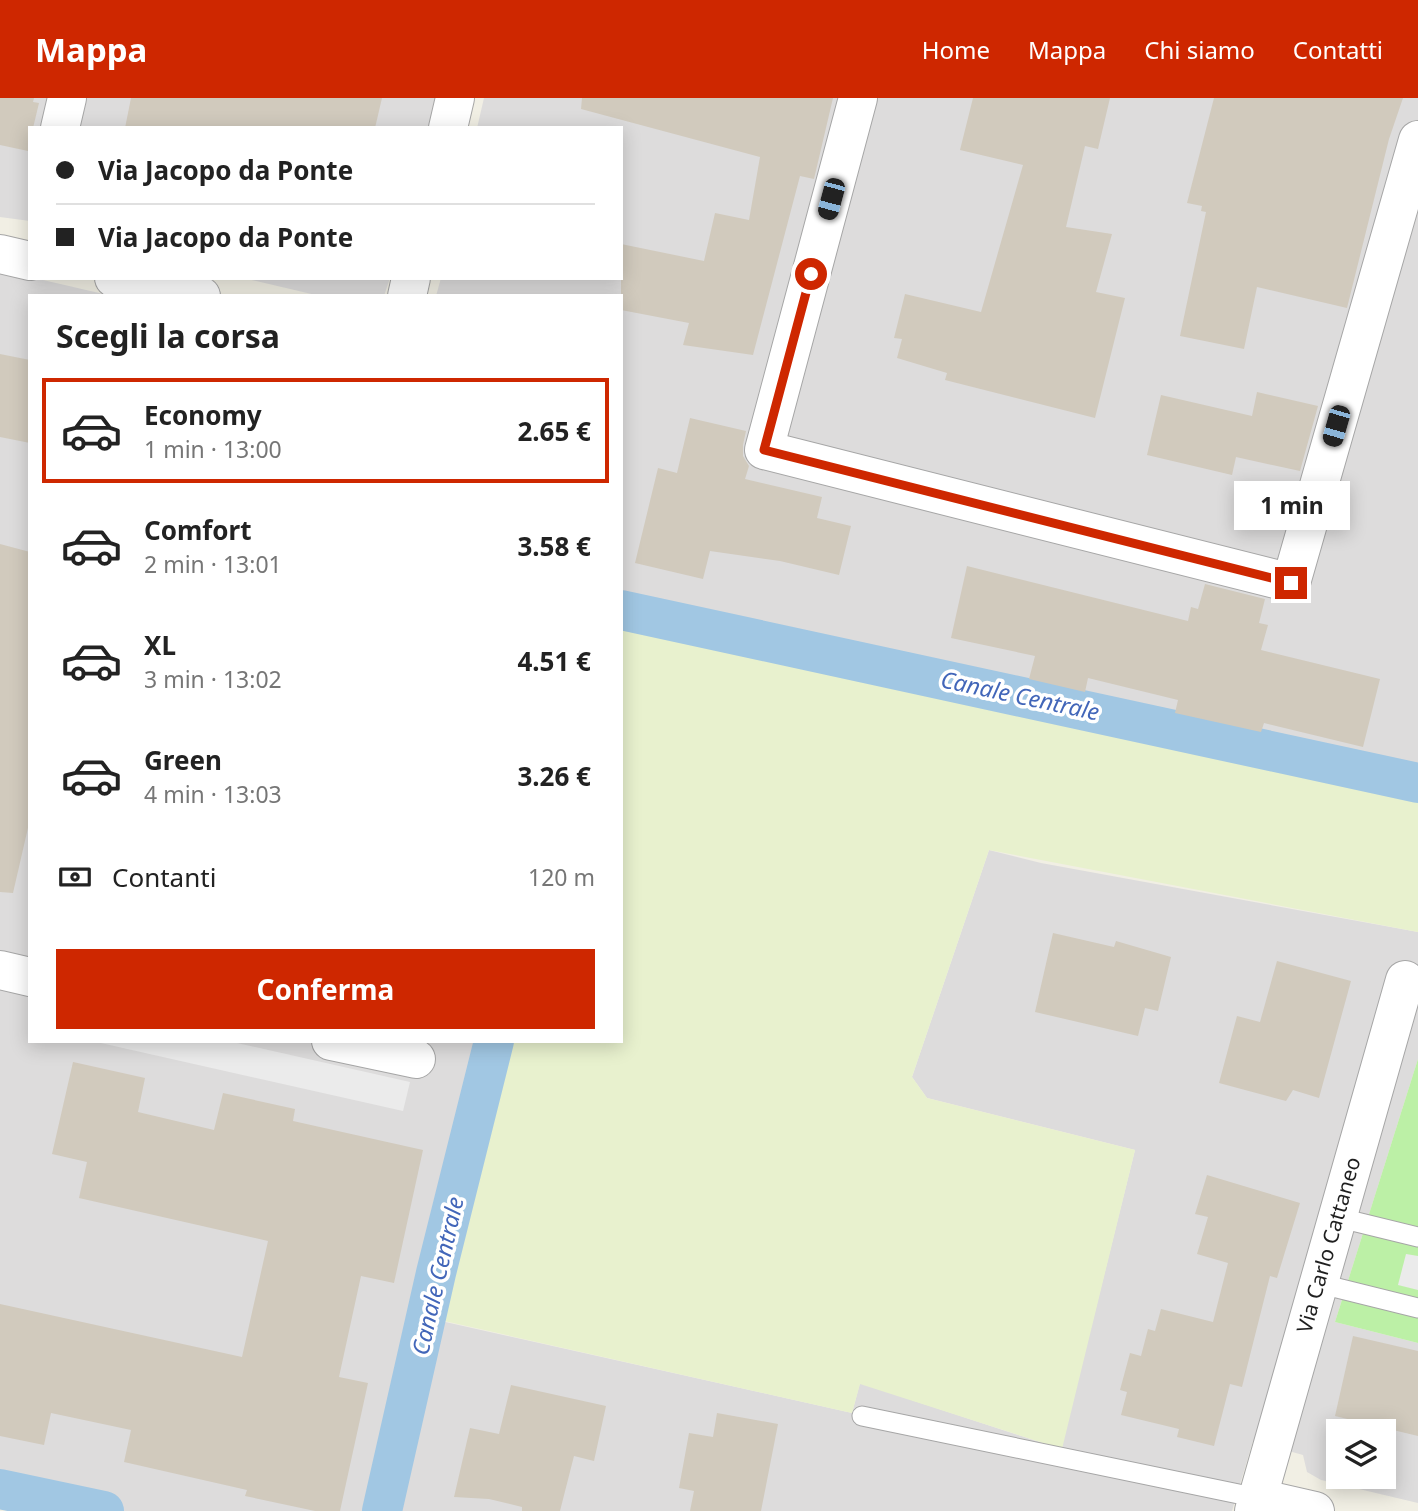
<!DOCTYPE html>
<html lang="it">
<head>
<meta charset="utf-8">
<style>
	:root { --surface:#fff; --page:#f2f2f2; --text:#222; --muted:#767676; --line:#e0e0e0; --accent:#ce2700 }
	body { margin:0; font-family:"Noto Sans",sans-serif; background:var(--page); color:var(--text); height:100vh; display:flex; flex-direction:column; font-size:26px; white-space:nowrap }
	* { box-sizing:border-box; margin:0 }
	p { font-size:23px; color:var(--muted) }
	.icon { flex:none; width:38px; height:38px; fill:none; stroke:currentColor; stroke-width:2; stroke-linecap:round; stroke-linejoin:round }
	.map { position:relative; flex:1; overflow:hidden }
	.side { position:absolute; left:28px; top:196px; width:595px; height:749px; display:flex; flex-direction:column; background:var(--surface); border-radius:0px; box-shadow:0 4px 18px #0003 }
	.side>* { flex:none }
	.top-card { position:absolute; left:28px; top:28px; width:595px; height:154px; border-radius:0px; box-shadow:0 4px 18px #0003; display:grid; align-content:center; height:154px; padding:0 28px; background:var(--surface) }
	.fabs { position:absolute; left:1326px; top:1321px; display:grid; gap:14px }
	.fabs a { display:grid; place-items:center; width:70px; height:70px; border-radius:0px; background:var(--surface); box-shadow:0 4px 18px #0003; font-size:35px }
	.end { position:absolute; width:32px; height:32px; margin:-16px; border:9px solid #ce2700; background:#fff; box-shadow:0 0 0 4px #fff }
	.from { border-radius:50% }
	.bubble { position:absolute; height:49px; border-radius:0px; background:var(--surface); box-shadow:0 4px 18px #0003; font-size:23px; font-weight:700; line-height:49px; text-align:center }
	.car { position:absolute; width:21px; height:42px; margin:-21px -10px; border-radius:9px; box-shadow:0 0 5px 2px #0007; background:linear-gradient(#222 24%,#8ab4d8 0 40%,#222 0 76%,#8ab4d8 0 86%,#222 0) }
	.top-card b { display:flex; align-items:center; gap:24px; height:66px; font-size:26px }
	.top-card b+b { border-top:2px solid var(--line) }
	.top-card i { width:18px; height:18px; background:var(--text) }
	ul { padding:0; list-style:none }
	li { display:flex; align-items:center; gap:21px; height:105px; margin:0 14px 10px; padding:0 14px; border:4px solid transparent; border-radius:0px }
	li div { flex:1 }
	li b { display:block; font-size:26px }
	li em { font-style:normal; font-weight:700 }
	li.current { border-color:var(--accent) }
	li>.icon { width:63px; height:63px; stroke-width:1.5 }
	h2 { padding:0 28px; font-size:32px; line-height:84px }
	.pay { display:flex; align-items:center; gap:18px; height:77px; padding:0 28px; font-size:26px }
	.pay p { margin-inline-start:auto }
	.action { display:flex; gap:14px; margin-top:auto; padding:14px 28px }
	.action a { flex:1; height:80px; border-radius:0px; background:var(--accent); color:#fff; font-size:28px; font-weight:700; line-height:80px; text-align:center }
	header { display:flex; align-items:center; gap:42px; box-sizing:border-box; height:98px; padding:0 35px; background:var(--accent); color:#fff }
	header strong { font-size:33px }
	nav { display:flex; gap:38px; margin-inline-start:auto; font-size:24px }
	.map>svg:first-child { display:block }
	.residential { fill:#dddcdc; fill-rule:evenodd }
	.farmland { fill:#e8f1ce }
	.grass { fill:#bcf0a6 }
	.parking { fill:#ebebeb }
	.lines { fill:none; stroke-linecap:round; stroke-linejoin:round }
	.canal { stroke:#a1c7e3; stroke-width:40 }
	.building { fill:#d1cabd }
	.service-casing { stroke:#a6a6a6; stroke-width:21 }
	.minor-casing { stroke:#a6a6a6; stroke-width:40 }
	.service { stroke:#fff; stroke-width:19 }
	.minor { stroke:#fff; stroke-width:38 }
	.route { stroke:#ce2700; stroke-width:9 }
	.labels { text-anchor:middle; stroke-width:7; stroke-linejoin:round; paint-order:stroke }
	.street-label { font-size:21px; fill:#1f1f1f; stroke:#fff }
	.water-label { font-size:23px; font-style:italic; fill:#4266b9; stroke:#fff }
</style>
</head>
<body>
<header>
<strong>Mappa</strong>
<nav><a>Home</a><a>Mappa</a><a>Chi siamo</a><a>Contatti</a></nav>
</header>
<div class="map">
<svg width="1418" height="1413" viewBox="0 0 1418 1413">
	<rect width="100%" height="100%" fill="#f1efe4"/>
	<!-- residential -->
	<g class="residential">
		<path d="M0,0h435l-7,30h-398v93l-30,-4z"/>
		<path d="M484,0h934v681l-797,-186v-297h-185l5,-18h180v-150h-144z"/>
		<path d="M0,172l112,26h-82v745h464l-62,278 420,94 8,-30 201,66 74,-299 -208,-52 -15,-21 77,-227 52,13 377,69v127l-83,263 83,21v160l-97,-23 -14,-8 -4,-17 -50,-14 -21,70h-1218l-14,-3zM1339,1334h45v45h-45z"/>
		<path d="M243,180h147l-6,18h-64z"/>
	</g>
	<!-- farmland -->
	<path class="farmland" d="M621,495l797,186v153l-429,-82 -77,227 15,21 208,52 -73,299 -202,-65 -8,29 -421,-95 63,-277h127z"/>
	<!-- grass -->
	<path class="grass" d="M1418,961v284l-83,-21z"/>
	<!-- parking -->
	<g class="parking">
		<path d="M92,943h136l182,41 -7,29z"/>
		<path d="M1406,1156l12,2v34l-20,-5z"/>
	</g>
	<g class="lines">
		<!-- canal -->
		<g class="canal">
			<path d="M621,512l797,173"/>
			<path d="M0,1391l104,22"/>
			<path d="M382,1413l54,-238 58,-232"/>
		</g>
	</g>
	<!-- building -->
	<g class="building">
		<path d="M0,0h34l-1,4 6,1 -6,25h-3l-2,23 -28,-6z"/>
		<path d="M131,0h251l-7,30h-250z"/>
		<path d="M582,0h251l-19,81 -14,-3 -47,179 -70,-10 6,-22 -68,-13v-66l83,17 11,-48 34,7 11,-63 -179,-48z"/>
		<path d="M973,0h137l-12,51 -13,-3 -19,81 46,7 -16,58 29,6 -30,120 -150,-38 2,-7 -50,-15 5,-19 -8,-1 11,-44 76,18 42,-147 -63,-15z"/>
		<path d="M1214,0h189l-14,41 -42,169 -90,-21 -13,62 -64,-13 26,-124 -5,-1 1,-5 -15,-3z"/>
		<path d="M0,256l30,6v83l-30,-6z"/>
		<path d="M1257,294l61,14 -18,65 -64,-14 -4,18 -85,-20 14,-60 91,21z"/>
		<path d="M690,320l56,13 -3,14v11l6,10 -4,13 77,18 -5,21 34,8 -12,49 -59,-14 -70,-10 -7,28 -68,-16 23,-95 19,5z"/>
		<path d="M0,446l30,8v267l-17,74 -13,-1z"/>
		<path d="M967,468l221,55 3,-14 7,2 7,-25 60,15 -6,24 9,2 -7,25 119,29 -17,68 -99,-24 -3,9 -86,-19 3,-13 -90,-22 -3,14 -56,-13 6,-23 -84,-18z"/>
		<path d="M1053,835l61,14 2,-6 55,16 -13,54 -13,-3 -7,28 -103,-24z"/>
		<path d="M1277,863l74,20 -32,117 -26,-8 -7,11 -67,-18 18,-67 23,6z"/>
		<path d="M73,964l72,16 -7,34 76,18 9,-37 72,16 -2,12 130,29 -29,133 -33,-7 -22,101 29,6 -28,128h-25l-70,-15 2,-6 -123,-28 7,-32 -80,-17 -7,32 -44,-9v-132l242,53 26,-116 -189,-43 8,-36 -35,-8z"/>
		<path d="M1207,1077l93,28 -23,75 -7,-2 -28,111 -12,-3 -16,62 -37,-9 2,-8 -58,-14 6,-23 -7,-2 10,-37 11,3 7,-27 7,2 6,-22 52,13 15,-59 -31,-9 11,-37 -13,-3z"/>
		<path d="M1353,1238l65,15v85l-83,-20z"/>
		<path d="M511,1287l95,21 -12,55 -20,-5 -14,55h-38v-4l-33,-8 -35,-2 16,-69 29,6z"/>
		<path d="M717,1315l61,11 -17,87h-71l4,-20 -15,-3 10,-55 24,4z"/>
	</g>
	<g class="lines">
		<defs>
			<g id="service">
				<path d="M1336,1119l82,20"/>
				<path d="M1317,1185l101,25"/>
				<path d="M862,1318l396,82"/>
			</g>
			<g id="minor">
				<path d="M858,0l-94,352 527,133 127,-443"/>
				<path d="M60,30l7,-30"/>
				<path d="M448,30l7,-30"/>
				<path d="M0,156l30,7"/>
				<path d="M114,180l87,18"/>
				<path d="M407,198l4,-18"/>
				<path d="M0,872l30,7"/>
				<path d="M331,943l85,18"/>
				<path d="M1258,1400l57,13"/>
				<path d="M1254,1413l151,-531"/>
			</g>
		</defs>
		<!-- service casing -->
		<use href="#service" class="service-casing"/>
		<!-- minor casing -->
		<use href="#minor" class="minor-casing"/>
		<!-- service -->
		<use href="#service" class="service"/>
		<!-- minor -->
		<use href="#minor" class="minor"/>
	</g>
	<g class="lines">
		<!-- route -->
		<path class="route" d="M811,176l-47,176 527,133"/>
	</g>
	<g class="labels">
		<!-- street labels -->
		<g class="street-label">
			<text transform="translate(1329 1147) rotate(-74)" y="7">Via Carlo Cattaneo</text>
		</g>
		<!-- water labels -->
		<g class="water-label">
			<text transform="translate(1020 598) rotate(12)" y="8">Canale Centrale</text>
			<text transform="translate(438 1178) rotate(-77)" y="8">Canale Centrale</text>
		</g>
	</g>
</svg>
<div class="fabs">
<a><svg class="icon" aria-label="layers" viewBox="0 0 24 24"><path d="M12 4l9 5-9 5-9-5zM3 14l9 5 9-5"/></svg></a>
</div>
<i class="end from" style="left:811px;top:176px"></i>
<i class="end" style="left:1291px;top:485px"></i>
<div class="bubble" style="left:1234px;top:383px;width:116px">1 min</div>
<i class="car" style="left:831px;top:101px;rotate:195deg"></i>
<i class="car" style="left:1336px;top:328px;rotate:196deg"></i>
<div class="top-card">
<b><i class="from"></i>Via Jacopo da Ponte</b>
<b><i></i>Via Jacopo da Ponte</b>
</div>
<section class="side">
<h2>Scegli la corsa</h2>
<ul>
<li class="current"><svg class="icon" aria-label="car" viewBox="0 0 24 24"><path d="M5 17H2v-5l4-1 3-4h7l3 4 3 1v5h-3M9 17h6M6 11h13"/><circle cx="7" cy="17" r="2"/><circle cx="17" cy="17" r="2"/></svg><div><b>Economy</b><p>1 min · 13:00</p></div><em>2.65 €</em></li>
<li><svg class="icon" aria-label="car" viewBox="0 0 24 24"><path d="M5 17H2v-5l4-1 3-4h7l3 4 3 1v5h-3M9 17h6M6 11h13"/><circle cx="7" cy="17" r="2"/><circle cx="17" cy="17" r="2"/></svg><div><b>Comfort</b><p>2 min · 13:01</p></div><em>3.58 €</em></li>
<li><svg class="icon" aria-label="car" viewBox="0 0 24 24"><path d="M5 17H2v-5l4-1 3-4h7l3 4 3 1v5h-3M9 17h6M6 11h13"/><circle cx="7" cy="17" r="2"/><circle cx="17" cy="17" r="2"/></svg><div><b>XL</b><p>3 min · 13:02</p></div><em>4.51 €</em></li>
<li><svg class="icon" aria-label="car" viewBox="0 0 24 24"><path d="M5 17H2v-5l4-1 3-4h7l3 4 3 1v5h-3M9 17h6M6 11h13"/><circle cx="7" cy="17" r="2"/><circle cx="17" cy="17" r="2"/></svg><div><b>Green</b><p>4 min · 13:03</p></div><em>3.26 €</em></li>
</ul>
<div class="pay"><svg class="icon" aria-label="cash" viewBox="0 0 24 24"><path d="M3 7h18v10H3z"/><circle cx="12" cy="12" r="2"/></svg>Contanti<p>120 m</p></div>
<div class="action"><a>Conferma</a></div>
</section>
</div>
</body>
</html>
